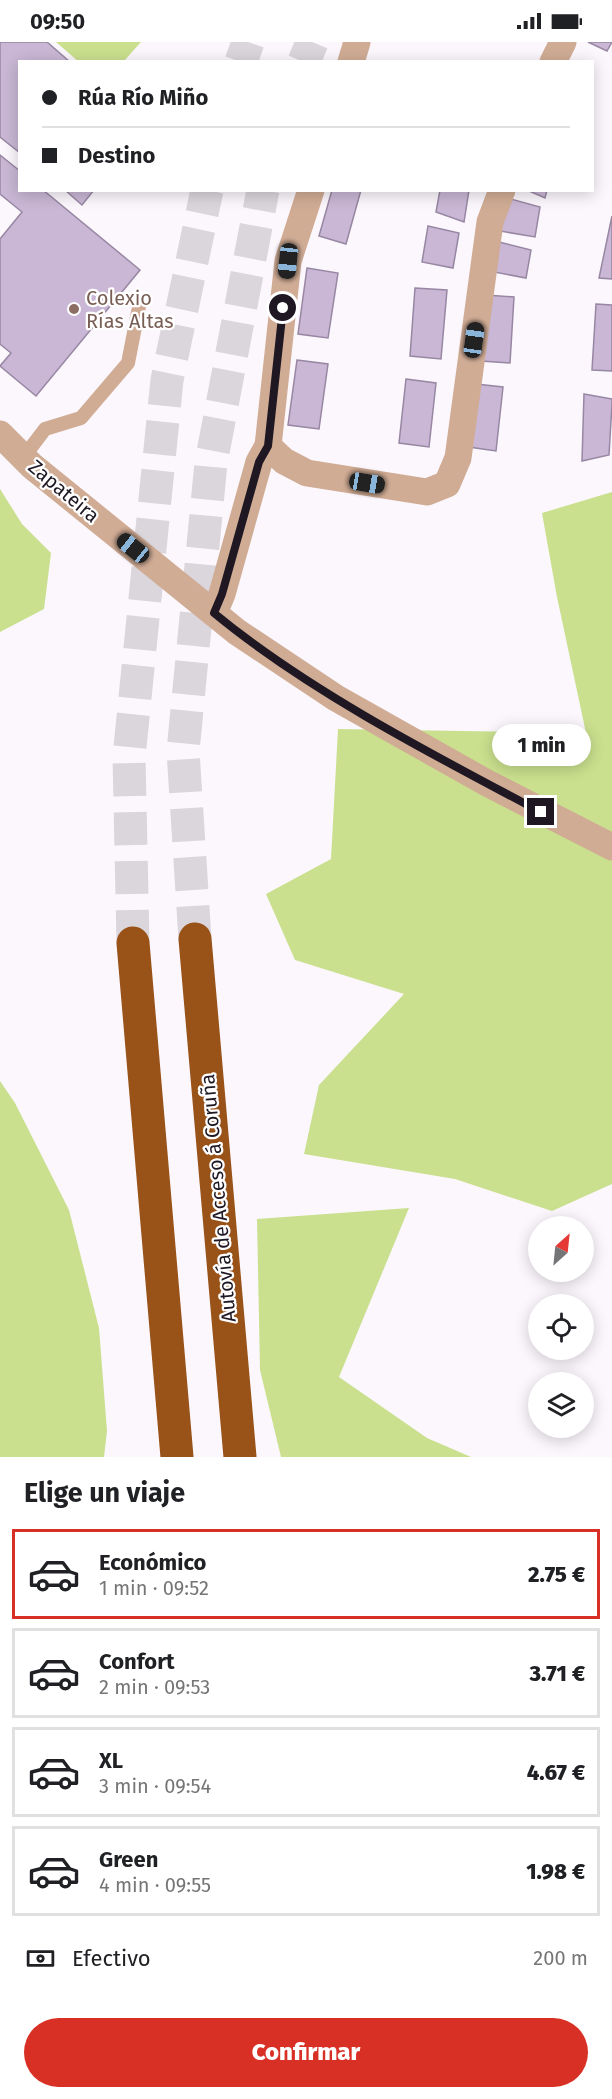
<!DOCTYPE html>
<html lang="es">
<head>
<meta charset="utf-8">
<style>
	:root { --surface:#fff; --page:#f6f6f6; --text:#202124; --muted:#757577; --line:#e0e0e0; --accent:#d93025 }
	body { margin:0; font-family:"Fira Sans",sans-serif; background:var(--page); color:var(--text); height:100vh; display:flex; flex-direction:column; font-size:22px; white-space:nowrap }
	* { box-sizing:border-box; margin:0 }
	p { font-size:20px; color:var(--muted) }
	.icon { flex:none; width:33px; height:33px; fill:none; stroke:currentColor; stroke-width:2; stroke-linecap:round; stroke-linejoin:round }
	.map { position:relative; height:1415px; overflow:hidden }
	.details { display:flex; flex-direction:column; background:var(--surface); flex:1 }
	.details>* { flex:none }
	.hud { position:absolute; left:18px; top:18px; width:576px; height:132px; border-radius:0px; box-shadow:0 3px 15px #0003; display:grid; align-content:center; height:132px; padding:0 24px; background:var(--surface) }
	.needle { width:39px; rotate:27deg }
	.fabs { position:absolute; left:528px; top:1174px; display:grid; gap:12px }
	.fabs a { display:grid; place-items:center; width:66px; height:66px; border-radius:50%; background:var(--surface); box-shadow:0 3px 15px #0003; font-size:30px }
	.end { position:absolute; width:27px; height:27px; margin:-14px; border:8px solid #1f1823; background:#fff; box-shadow:0 0 0 3px #fff }
	.from { border-radius:50% }
	.bubble { position:absolute; height:42px; border-radius:21px; background:var(--surface); box-shadow:0 3px 15px #0003; font-size:20px; font-weight:800; line-height:42px; text-align:center }
	.car { position:absolute; width:18px; height:36px; margin:-18px -9px; border-radius:8px; box-shadow:0 0 4px 2px #0007; background:linear-gradient(#222 24%,#8ab4d8 0 40%,#222 0 76%,#8ab4d8 0 86%,#222 0) }
	.hud b { display:flex; align-items:center; gap:21px; height:57px; font-size:22px }
	.hud b+b { border-top:2px solid var(--line) }
	.hud i { width:15px; height:15px; background:var(--text) }
	ul { padding:0; list-style:none }
	li { display:flex; align-items:center; gap:18px; height:90px; margin:0 12px 9px; padding:0 12px; border:3px solid var(--line); border-radius:0px }
	li div { flex:1 }
	li b { display:block; font-size:22px }
	li em { font-style:normal; font-weight:800 }
	li.active { border-color:var(--accent) }
	li>.icon { width:54px; height:54px; stroke-width:1.5 }
	h2 { padding:0 24px; font-size:27px; line-height:72px }
	.pay { display:flex; align-items:center; gap:15px; height:66px; padding:0 24px; font-size:22px }
	.pay p { margin-inline-start:auto }
	.button { display:flex; gap:12px; margin-top:auto; padding:12px 24px }
	.button a { flex:1; height:69px; border-radius:36px; background:var(--accent); color:#fff; font-size:24px; font-weight:800; line-height:69px; text-align:center }
	.status { display:flex; justify-content:space-between; align-items:center; height:42px; padding:0 30px; background:var(--surface); direction:ltr }
	.status svg { height:16px; fill:currentColor }
	.map>svg:first-child { display:block }
	.green { fill:#cae08e }
	.building { fill:#c9b7d5; stroke:#9887a3; stroke-width:1.5 }
	.lines { fill:none; stroke-linecap:round; stroke-linejoin:round }
	.motorway-tunnel { stroke:#dad6dc; stroke-width:33; stroke-dasharray:33 16; stroke-linecap:butt }
	.service { stroke:#d0ac95; stroke-width:14 }
	.minor { stroke:#d0ac95; stroke-width:27 }
	.motorway { stroke:#995218; stroke-width:33 }
	.route { stroke:#1f1823; stroke-width:8 }
	.education-dot { fill:#8d6e63; stroke:#fff; stroke-width:2 }
	.labels { text-anchor:middle; stroke-width:4.5; stroke-linejoin:round; paint-order:stroke }
	.education-label { font-size:20px; fill:#785e54; stroke:#fff; text-anchor:start }
	.street-label { font-size:20px; fill:#1f1823; stroke:#fff }
</style>
</head>
<body>
<div class="status"><b>09:50</b><svg viewBox="0 0 49 12"><path d="M0 12V9h3v3zM5 12V6h3v6zM10 12V3h3v9zM15 12V0h3v12zM26 1h20v11H26zM47 4h2v5h-2z"/></svg></div>
<div class="map">
<svg width="612" height="1415" viewBox="0 0 612 1415">
	<rect width="100%" height="100%" fill="#fbf7fd"/>
	<!-- green -->
	<g class="green">
		<path d="M56,0h85l-17,19 -45,1z"/>
		<path d="M0,447l22,35 29,29 -7,56 -44,23z"/>
		<path d="M612,450v692l-60,27 -97,-32 -151,-25 15,-69 85,-91 -109,-34 -29,-66 65,-35 7,-130 248,4 -29,-136 -15,-84z"/>
		<path d="M0,1039l15,22 54,107 30,118 8,103 -3,26h-104z"/>
		<path d="M409,1166l-70,169 88,61 44,19h-190l-21,-87 -3,-151z"/>
	</g>
	<!-- building -->
	<g class="building">
		<path d="M0,0h47l23,20h-50v91l-20,-16z"/>
		<path d="M588,0h24l-5,9z"/>
		<path d="M0,113l20,16v19h23l97,80 -104,126 -36,-30 11,-13 -11,-9v-105l22,-27 -22,-18z"/>
		<path d="M65,148h29l-12,15z"/>
		<path d="M332,148h29l-15,54 -27,-8z"/>
		<path d="M440,148h29l-5,32 -28,-10z"/>
		<path d="M527,148h20l-2,8z"/>
		<path d="M507,156l33,9 -5,30 -35,-6z"/>
		<path d="M612,174v63l-13,-1z"/>
		<path d="M428,184l31,7 -6,35 -31,-6z"/>
		<path d="M495,199l36,9 -5,28 -32,-6z"/>
		<path d="M307,226l31,5 -10,65 -30,-4z"/>
		<path d="M415,246l32,2 -6,69 -31,-3z"/>
		<path d="M486,253l28,2 -4,66 -29,-2z"/>
		<path d="M596,262l16,1v66l-20,-1z"/>
		<path d="M297,318l31,4 -9,65 -31,-4z"/>
		<path d="M406,337l30,4 -7,64 -30,-4z"/>
		<path d="M476,342l27,3 -7,64 -27,-4z"/>
		<path d="M584,352l28,5v5l-3,51 -27,6z"/>
	</g>
	<g class="lines">
		<!-- motorway-tunnel -->
		<g class="motorway-tunnel">
			<path d="M241,20l7,-20"/>
			<path d="M304,20l8,-20"/>
			<path d="M195,897l-12,-188 28,-288 52,-273"/>
			<path d="M133,901l-4,-186 38,-377 40,-190"/>
		</g>
		<!-- service -->
		<path class="service" d="M23,416l22,-29 36,-11 47,-55 11,-56"/>
		<!-- minor -->
		<g class="minor">
			<path d="M351,20l6,-20"/>
			<path d="M553,20l10,-20"/>
			<path d="M0,392l32,32 205,166 99,66 151,85 125,64"/>
			<path d="M268,404l16,15 23,12 120,19 20,-8 11,-26 32,-236 12,-32"/>
			<path d="M214,571l8,-19 37,-132 9,-16 20,-185 23,-71"/>
		</g>
		<!-- motorway -->
		<g class="motorway">
			<path d="M195,897l45,518"/>
			<path d="M133,901l44,514"/>
		</g>
	</g>
	<g class="lines">
		<!-- route -->
		<path class="route" d="M283,266l-15,138 -9,16 -37,132 -8,19c93,77 219,142 327,199"/>
	</g>
	<!-- markers -->
	<circle class="education-dot" cx="74" cy="267" r="6"/>
	<g class="labels">
		<!-- education labels -->
		<g class="education-label">
			<text x="86" y="263">Colexio<tspan x="86" dy="23">Rías Altas</tspan></text>
		</g>
		<!-- street labels -->
		<g class="street-label">
			<text transform="translate(64 449) rotate(40)" y="7">Zapateira</text>
			<text transform="translate(218 1156) rotate(-95)" y="7">Autovía de Acceso á Coruña</text>
		</g>
	</g>
</svg>
<div class="fabs">
<a><svg class="needle" viewBox="-14 -14 28 28"><path d="M0-13l5 13h-10z" fill="#e53935"/><path d="M0 13l5-13h-10z" fill="#757577"/></svg></a>
<a><svg class="icon" aria-label="locate" viewBox="0 0 24 24"><circle cx="12" cy="12" r="6"/><path d="M12 2v4M12 18v4M2 12h4M18 12h4"/></svg></a>
<a><svg class="icon" aria-label="layers" viewBox="0 0 24 24"><path d="M12 4l9 5-9 5-9-5zM3 14l9 5 9-5"/></svg></a>
</div>
<i class="end from" style="left:283px;top:266px"></i>
<i class="end" style="left:541px;top:770px"></i>
<div class="bubble" style="left:492px;top:682px;width:99px">1 min</div>
<i class="car" style="left:288px;top:219px;rotate:186deg"></i>
<i class="car" style="left:474px;top:298px;rotate:8deg"></i>
<i class="car" style="left:367px;top:441px;rotate:99deg"></i>
<i class="car" style="left:133px;top:506px;rotate:309deg"></i>
<div class="hud">
<b><i class="from"></i>Rúa Río Miño</b>
<b><i></i>Destino</b>
</div>
</div>
<section class="details">
<h2>Elige un viaje</h2>
<ul>
<li class="active"><svg class="icon" aria-label="car" viewBox="0 0 24 24"><path d="M5 17H2v-5l4-1 3-4h7l3 4 3 1v5h-3M9 17h6M6 11h13"/><circle cx="7" cy="17" r="2"/><circle cx="17" cy="17" r="2"/></svg><div><b>Económico</b><p>1 min · 09:52</p></div><em>2.75 €</em></li>
<li><svg class="icon" aria-label="car" viewBox="0 0 24 24"><path d="M5 17H2v-5l4-1 3-4h7l3 4 3 1v5h-3M9 17h6M6 11h13"/><circle cx="7" cy="17" r="2"/><circle cx="17" cy="17" r="2"/></svg><div><b>Confort</b><p>2 min · 09:53</p></div><em>3.71 €</em></li>
<li><svg class="icon" aria-label="car" viewBox="0 0 24 24"><path d="M5 17H2v-5l4-1 3-4h7l3 4 3 1v5h-3M9 17h6M6 11h13"/><circle cx="7" cy="17" r="2"/><circle cx="17" cy="17" r="2"/></svg><div><b>XL</b><p>3 min · 09:54</p></div><em>4.67 €</em></li>
<li><svg class="icon" aria-label="car" viewBox="0 0 24 24"><path d="M5 17H2v-5l4-1 3-4h7l3 4 3 1v5h-3M9 17h6M6 11h13"/><circle cx="7" cy="17" r="2"/><circle cx="17" cy="17" r="2"/></svg><div><b>Green</b><p>4 min · 09:55</p></div><em>1.98 €</em></li>
</ul>
<div class="pay"><svg class="icon" aria-label="cash" viewBox="0 0 24 24"><path d="M3 7h18v10H3z"/><circle cx="12" cy="12" r="2"/></svg>Efectivo<p>200 m</p></div>
<div class="button"><a>Confirmar</a></div>
</section>
</body>
</html>
